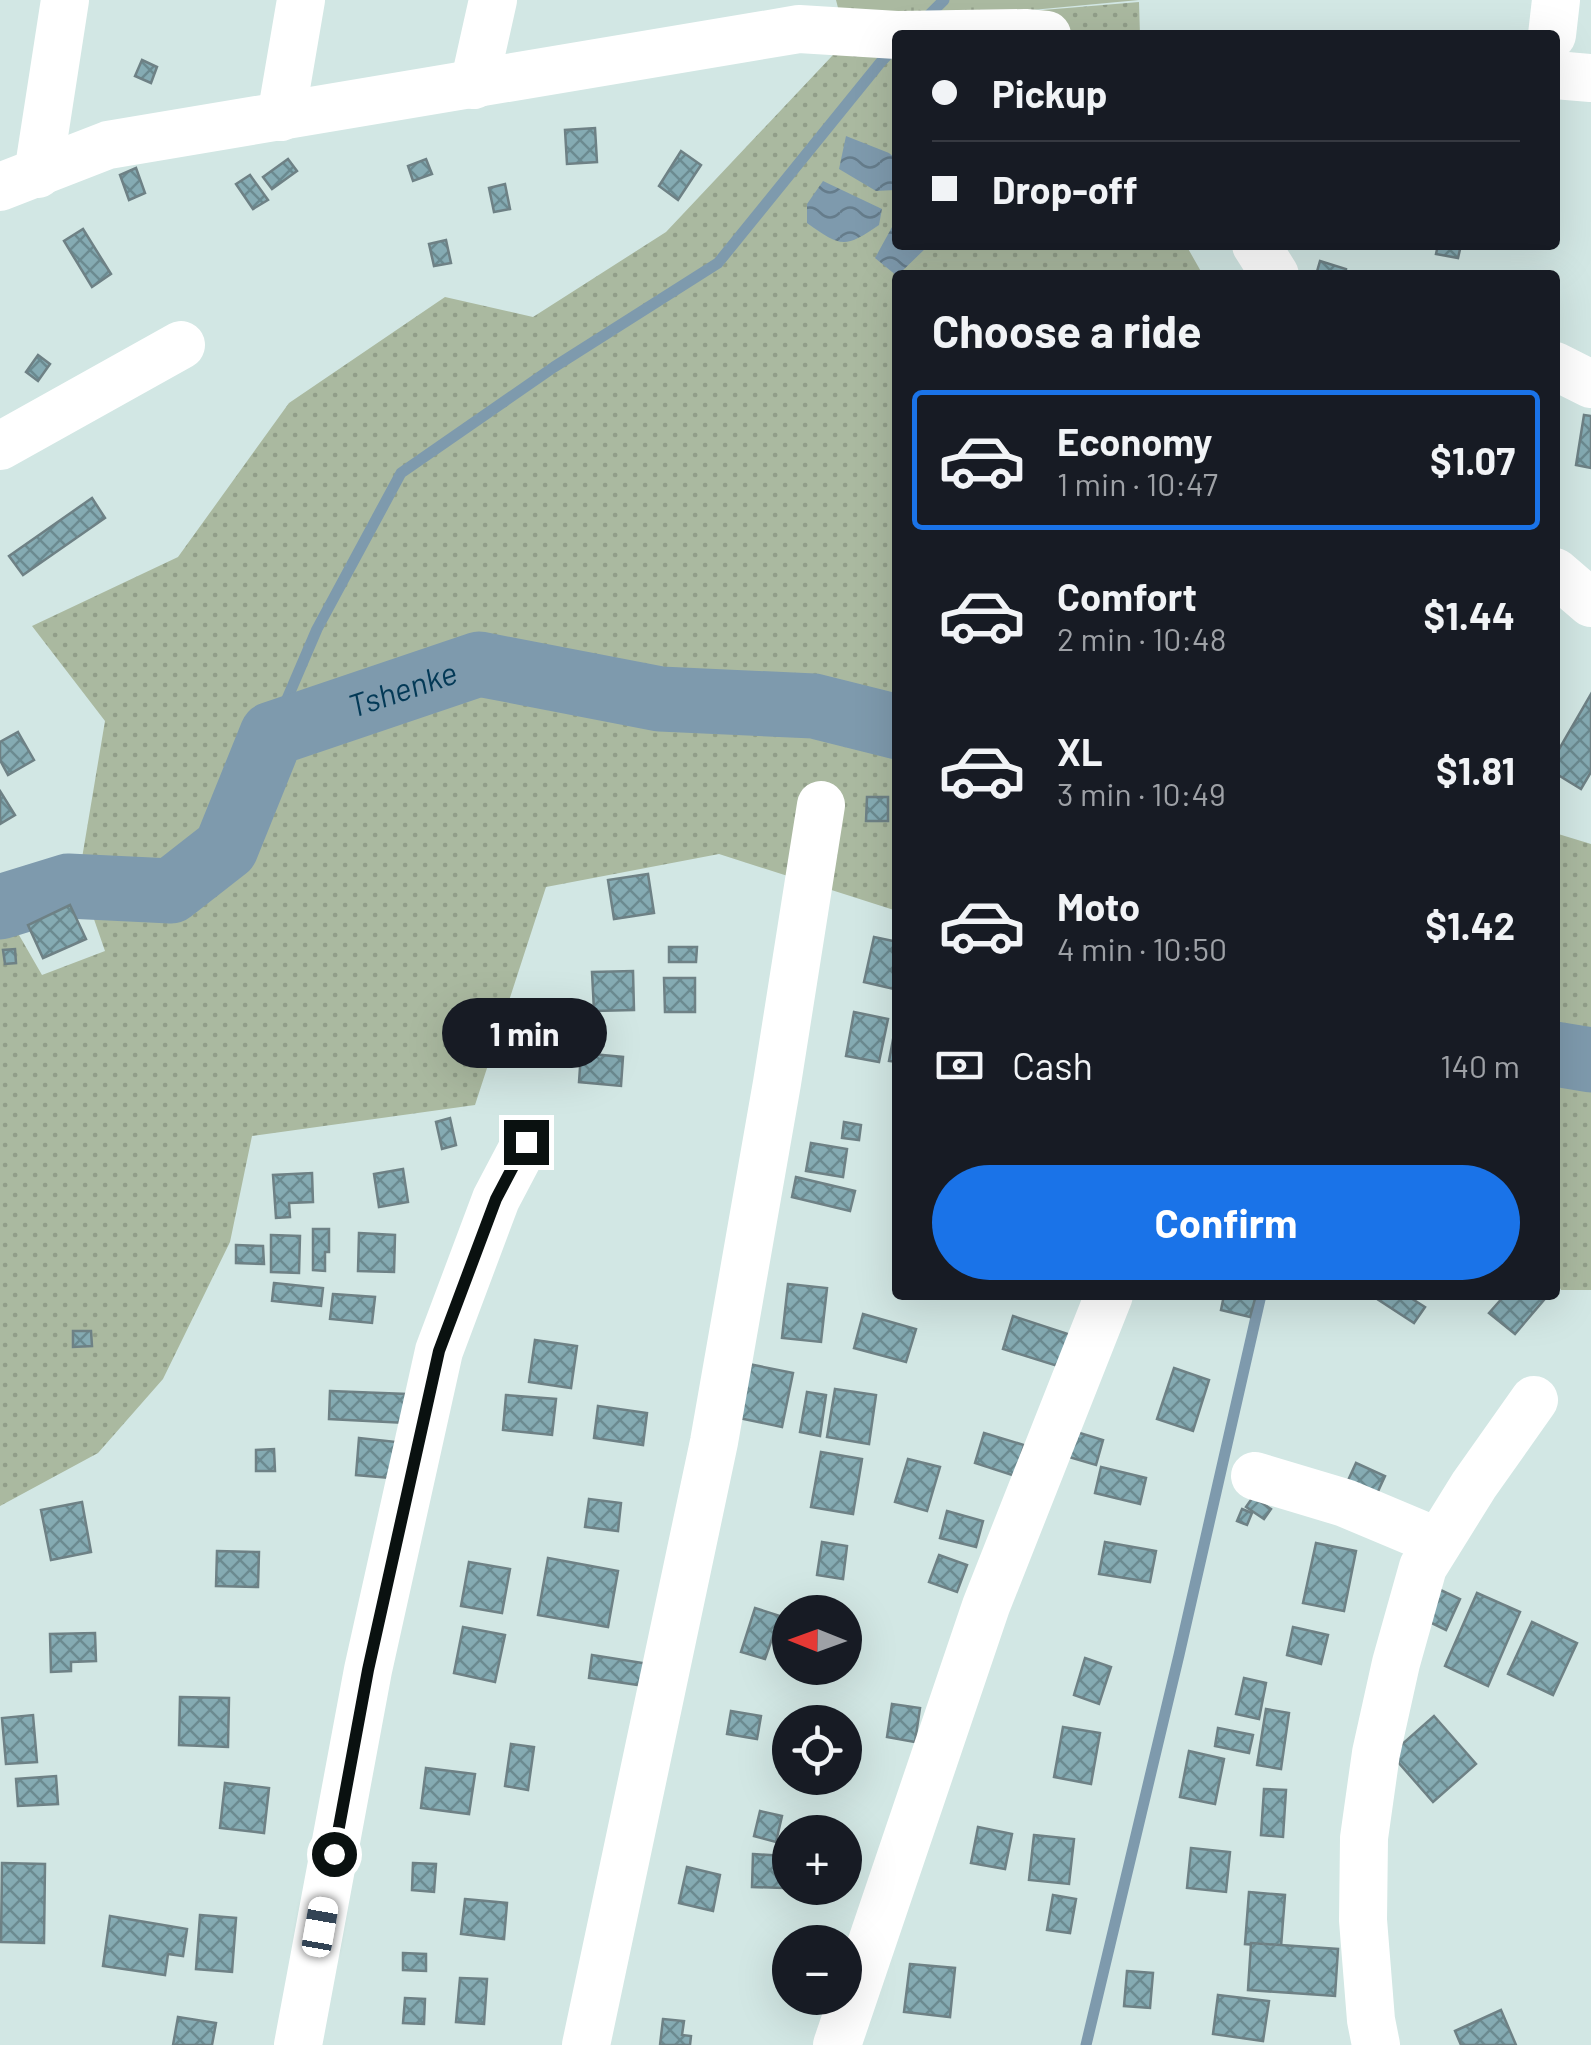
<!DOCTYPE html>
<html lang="en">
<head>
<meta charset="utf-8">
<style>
	:root { --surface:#171b24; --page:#20242c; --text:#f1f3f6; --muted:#9ea1a6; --line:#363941; --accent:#1a73e8 }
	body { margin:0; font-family:Barlow,sans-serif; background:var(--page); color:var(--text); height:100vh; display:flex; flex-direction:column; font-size:38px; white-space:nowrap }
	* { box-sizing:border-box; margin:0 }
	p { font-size:32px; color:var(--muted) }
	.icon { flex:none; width:55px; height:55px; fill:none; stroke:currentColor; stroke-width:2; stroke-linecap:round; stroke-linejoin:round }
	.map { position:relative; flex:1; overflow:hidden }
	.drawer { position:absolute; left:892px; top:270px; width:668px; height:1030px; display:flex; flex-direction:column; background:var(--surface); border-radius:10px; box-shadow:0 10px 40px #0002 }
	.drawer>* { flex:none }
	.top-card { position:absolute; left:892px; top:30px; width:668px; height:220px; border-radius:10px; box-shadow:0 10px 40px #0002; display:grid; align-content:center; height:220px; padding:0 40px; background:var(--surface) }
	.needle { width:65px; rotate:271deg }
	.controls { position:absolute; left:772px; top:1595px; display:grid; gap:20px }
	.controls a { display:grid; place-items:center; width:90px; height:90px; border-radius:50%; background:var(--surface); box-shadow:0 10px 40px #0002; font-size:50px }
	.end { position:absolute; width:45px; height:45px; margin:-22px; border:12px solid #0a1110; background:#fff; box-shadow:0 0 0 5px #fff }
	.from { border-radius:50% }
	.bubble { position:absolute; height:70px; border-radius:35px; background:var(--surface); box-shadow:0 10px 40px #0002; font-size:32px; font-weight:700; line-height:70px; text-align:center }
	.car { position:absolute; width:30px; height:60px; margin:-30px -15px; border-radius:12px; box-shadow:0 0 8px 2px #0007; background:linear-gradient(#fff 24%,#345 0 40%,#fff 0 76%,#345 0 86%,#fff 0) }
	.top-card b { display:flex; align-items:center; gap:35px; height:95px; font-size:38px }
	.top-card b+b { border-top:2px solid var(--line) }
	.top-card i { width:25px; height:25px; background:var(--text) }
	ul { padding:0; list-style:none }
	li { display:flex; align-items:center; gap:30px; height:140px; margin:0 20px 15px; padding:0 20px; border:5px solid transparent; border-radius:10px }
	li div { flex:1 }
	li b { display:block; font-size:38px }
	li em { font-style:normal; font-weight:700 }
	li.on { border-color:var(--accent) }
	li>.icon { width:90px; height:90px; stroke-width:1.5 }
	h2 { padding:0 40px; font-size:45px; line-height:120px }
	.pay { display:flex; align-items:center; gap:25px; height:110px; padding:0 40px; font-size:38px }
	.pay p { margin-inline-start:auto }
	.button { display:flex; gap:20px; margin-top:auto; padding:20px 40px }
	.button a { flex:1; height:115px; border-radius:60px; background:var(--accent); color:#fff; font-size:40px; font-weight:700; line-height:115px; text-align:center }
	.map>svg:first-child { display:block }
	.grass { fill:url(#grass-tufts) }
	.garden { fill:url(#garden-dots) }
	.water { fill:url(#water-waves) }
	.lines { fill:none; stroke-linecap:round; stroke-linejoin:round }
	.stream { stroke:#7e9aad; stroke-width:11 }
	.river { stroke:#7e9aad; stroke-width:65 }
	.building { fill:url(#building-cross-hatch); stroke:#6e8185; stroke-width:2.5 }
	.minor { stroke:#fff; stroke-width:48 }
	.route { stroke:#0a1110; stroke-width:12 }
	.labels { text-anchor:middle; stroke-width:9; stroke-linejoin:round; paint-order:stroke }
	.water-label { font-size:32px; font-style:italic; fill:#033956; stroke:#fff }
</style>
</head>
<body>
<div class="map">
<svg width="1591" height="2045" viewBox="0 0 1591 2045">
	<defs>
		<pattern id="grass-tufts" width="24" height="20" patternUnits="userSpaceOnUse" patternTransform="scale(2.5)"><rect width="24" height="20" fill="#aab9a0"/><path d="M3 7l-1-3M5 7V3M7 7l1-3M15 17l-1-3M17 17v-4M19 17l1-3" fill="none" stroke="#919e89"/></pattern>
		<pattern id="garden-dots" width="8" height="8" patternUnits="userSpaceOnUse" patternTransform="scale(2.5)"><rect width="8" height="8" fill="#aab9a0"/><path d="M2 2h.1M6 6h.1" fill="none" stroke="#919e89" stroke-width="1.8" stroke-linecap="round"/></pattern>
		<pattern id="water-waves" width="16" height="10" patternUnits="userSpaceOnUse" patternTransform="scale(2.5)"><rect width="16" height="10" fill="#7e9aad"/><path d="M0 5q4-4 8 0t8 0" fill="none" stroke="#657c8b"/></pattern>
		<pattern id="building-cross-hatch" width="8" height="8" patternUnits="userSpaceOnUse" patternTransform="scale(2.5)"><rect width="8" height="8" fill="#85abb3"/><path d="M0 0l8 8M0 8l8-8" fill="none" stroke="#6b8a90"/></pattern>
	</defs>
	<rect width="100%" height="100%" fill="#d2e7e4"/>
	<!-- grass -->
	<path class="grass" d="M836,0h303l-215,20 -79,15z"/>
	<!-- garden -->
	<g class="garden">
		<path d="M1139,2l1,33h-242v210h288l17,30h-305l-1,636 -178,-57 -173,33 -71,218 -223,31 -22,106 -67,137 -65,74 -98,53v-604l42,73 63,-24 -26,-75 26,-155 -73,-95 146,-69 111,-154 156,-106 88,20 133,-85 166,-176 13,-21 79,-15z"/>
		<path d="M1555,833l36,11v446h-30l-6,-11z"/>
	</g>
	<!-- water -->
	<g class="water">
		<path d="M846,136l43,17 8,7v25l-2,5 -19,1 -37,-22z"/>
		<path d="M823,181l59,28 -3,16c-35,24 -38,22 -72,-2v-19z"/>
		<path d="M897,218l1,27h31l-32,31 -22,-18z"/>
	</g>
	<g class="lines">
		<!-- stream -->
		<g class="stream">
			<path d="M922,22l22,-22"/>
			<path d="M272,734l45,-105 84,-156 153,-106 164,-104 162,-200 14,-15"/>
			<path d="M1086,2045l93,-390 82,-360"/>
		</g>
		<!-- river -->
		<g class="river">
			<path id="s1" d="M0,907l68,-21 103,5 55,-43 46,-114 207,-70 181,35 154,7 84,21"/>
			<path d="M1555,1054l36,6"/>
		</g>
	</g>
	<!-- building -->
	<g class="building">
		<path d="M142,60l15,7 -6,16 -16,-7z"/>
		<path d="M595,128l2,34 -30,2 -2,-34z"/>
		<path d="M681,151l20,14 -23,35 -19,-14z"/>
		<path d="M288,159l9,12 -25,18 -9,-12z"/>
		<path d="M426,159l6,15 -19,7 -5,-15z"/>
		<path d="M136,168l9,25 -16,7 -9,-25z"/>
		<path d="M250,175l18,25 -15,9 -17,-25z"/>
		<path d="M505,184l5,25 -16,3 -5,-24z"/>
		<path d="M83,229l28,45 -19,13 -28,-46z"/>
		<path d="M446,240l5,23 -17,3 -5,-22z"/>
		<path d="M1438,245h23l-3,13 -22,-4z"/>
		<path d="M1320,261l26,8 -1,6h-29z"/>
		<path d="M38,355l12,9 -12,17 -12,-9z"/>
		<path d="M1584,415l7,1v52l-15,-3z"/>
		<path d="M92,498l13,20 -82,57 -14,-19z"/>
		<path d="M1591,694v78l-10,17 -26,-16v-17z"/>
		<path d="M18,732l16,28 -26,15 -8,-15v-18z"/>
		<path d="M0,791l15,24 -15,9z"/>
		<path d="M867,797h21v24h-22z"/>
		<path d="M648,874l6,39 -40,6 -6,-39z"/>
		<path d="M70,905l16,34 -43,19 -15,-33z"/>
		<path d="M874,937l24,5v48l-34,-8z"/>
		<path d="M669,947h28l-1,15h-27z"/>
		<path d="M15,949l1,14 -11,1 -2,-14z"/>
		<path d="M633,971l1,39 -40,1 -2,-39z"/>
		<path d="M664,978h31v34h-30z"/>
		<path d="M854,1012l34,7 -9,43 -33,-6z"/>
		<path d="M897,1018h1v44l-9,-1z"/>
		<path d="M581,1053l42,4 -2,29 -42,-4z"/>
		<path d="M450,1118l6,27 -14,4 -6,-27z"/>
		<path d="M844,1122l17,3 -2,15 -17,-2z"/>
		<path d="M811,1143l36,6 -4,28 -37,-6z"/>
		<path d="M403,1169l5,33 -29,5 -5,-33z"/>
		<path d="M312,1173l1,29 -24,1 1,14 -14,1 -3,-43z"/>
		<path d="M796,1177l59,14 -5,20 -58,-14z"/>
		<path d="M313,1229h16v23h-4v19l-12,-1z"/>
		<path d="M359,1233l36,2 -1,37 -36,-1z"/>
		<path d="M271,1235l29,1 -1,37 -28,-1z"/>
		<path d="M236,1245l27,1 1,18 -28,-1z"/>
		<path d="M274,1283l49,5 -2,18 -49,-5z"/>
		<path d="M788,1284l39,4 -6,54 -39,-4z"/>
		<path d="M333,1294l42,3 -3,26 -42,-4z"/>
		<path d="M1224,1295h32l-6,22 -29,-7z"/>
		<path d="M1371,1295h35l19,12 -11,16z"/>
		<path d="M1505,1295h33l6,5 -29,34 -26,-21z"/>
		<path d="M863,1314l53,15 -10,33 -52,-14z"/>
		<path d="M1013,1316l61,20 -10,32 -61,-19z"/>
		<path d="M73,1331h18l1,15 -19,1z"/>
		<path d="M535,1340l42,6 -6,42 -42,-6z"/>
		<path d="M749,1364l44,9 -11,54 -43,-9z"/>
		<path d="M1174,1368l35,12 -16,51 -36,-12z"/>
		<path d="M835,1389l41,6 -7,49 -42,-7z"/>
		<path d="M330,1391l77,3 -1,29 -77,-4z"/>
		<path d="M807,1392l19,3 -6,41 -20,-4z"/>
		<path d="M506,1395l50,4 -4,36 -49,-5z"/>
		<path d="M598,1406l49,7 -4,32 -49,-7z"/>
		<path d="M1070,1430l33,10 -7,25 -34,-10z"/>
		<path d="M984,1433l40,12 -9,31 -40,-13z"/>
		<path d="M359,1438l47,5 -4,36 -46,-4z"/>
		<path d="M274,1449l1,22h-19v-21z"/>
		<path d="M821,1452l41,7 -9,55 -42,-7z"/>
		<path d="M908,1459l32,8 -13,44 -32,-9z"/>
		<path d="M1356,1463l29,13 -11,24 -29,-13z"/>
		<path d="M1101,1467l45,11 -6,26 -45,-11z"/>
		<path d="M1253,1497l18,12 -7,10 -18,-12z"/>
		<path d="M589,1499l32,4 -3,28 -33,-4z"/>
		<path d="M82,1502l9,50 -40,8 -10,-50z"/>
		<path d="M1242,1509l10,4 -5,12 -10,-4z"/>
		<path d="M947,1511l36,10 -7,26 -36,-9z"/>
		<path d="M822,1542l25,4 -4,33 -26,-4z"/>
		<path d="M1105,1542l51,9 -6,31 -51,-8z"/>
		<path d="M1316,1543l40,8 -12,60 -41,-8z"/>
		<path d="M217,1551l42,1 -1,35 -42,-1z"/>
		<path d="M939,1555l28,10 -10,27 -28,-10z"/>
		<path d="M548,1558l70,13 -10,56 -70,-12z"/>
		<path d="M469,1562l41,7 -8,44 -41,-7z"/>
		<path d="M1432,1586l28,13 -14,31 -29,-14z"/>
		<path d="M1477,1593l43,19 -32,74 -43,-20z"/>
		<path d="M804,1606l33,6h-34z"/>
		<path d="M755,1608l25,8 -15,43 -24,-7z"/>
		<path d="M1532,1622l45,21 -24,52 -45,-21z"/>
		<path d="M463,1627l42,8 -10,47 -41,-9z"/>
		<path d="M1293,1627l35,8 -7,29 -34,-9z"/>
		<path d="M95,1633l1,28 -25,1v9l-20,1 -1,-38z"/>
		<path d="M592,1655l57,9 -4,22 -56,-8z"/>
		<path d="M1085,1658l26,9 -12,37 -25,-9z"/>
		<path d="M1244,1678l22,5 -7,36 -23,-5z"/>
		<path d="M180,1697l49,1 -1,49 -49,-2z"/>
		<path d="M892,1704l28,4 -5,34 -28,-5z"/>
		<path d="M1266,1709l23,4 -8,56 -24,-4z"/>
		<path d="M731,1711l30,5 -4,23 -30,-5z"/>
		<path d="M33,1715l4,47 -31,2 -4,-46z"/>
		<path d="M1434,1716l42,48 -43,38 -42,-48z"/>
		<path d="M1063,1727l37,6 -9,51 -37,-7z"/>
		<path d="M1218,1728l35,7 -4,18 -34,-7z"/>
		<path d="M511,1744l23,3 -6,43 -23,-4z"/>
		<path d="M1189,1751l35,8 -9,45 -35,-7z"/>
		<path d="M426,1768l49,6 -6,40 -48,-6z"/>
		<path d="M56,1776l2,28 -40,2 -2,-27z"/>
		<path d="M225,1783l44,5 -5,45 -44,-5z"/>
		<path d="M1264,1789l22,1 -3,47 -22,-2z"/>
		<path d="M760,1811l22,5 -6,26 -22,-6z"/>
		<path d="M978,1827l34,7 -7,35 -34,-6z"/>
		<path d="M1034,1835l40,4 -5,45 -40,-4z"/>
		<path d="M1191,1848l39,4 -4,40 -39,-4z"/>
		<path d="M753,1854l31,2 -1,32 -31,-1z"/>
		<path d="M2,1863l43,1 -1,79 -43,-1z"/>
		<path d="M413,1863l23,1 -2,28 -22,-2z"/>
		<path d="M687,1867l33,8 -7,36 -34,-8z"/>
		<path d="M1249,1892l36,3 -4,52 -36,-3z"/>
		<path d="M1053,1895l23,4 -6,34 -23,-3z"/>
		<path d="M465,1899l42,4 -3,36 -43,-5z"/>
		<path d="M200,1915l36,3 -4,54 -36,-3z"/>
		<path d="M110,1916l77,13 -4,27 -15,-2 -3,21 -62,-9z"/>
		<path d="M1251,1943l87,6 -3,47 -87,-6z"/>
		<path d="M403,1953l23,1v17l-23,-1z"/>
		<path d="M910,1964l45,4 -5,49 -46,-5z"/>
		<path d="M1127,1971l26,2 -3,35 -26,-2z"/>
		<path d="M460,1978l27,1 -3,45 -28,-2z"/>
		<path d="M1218,1995l51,6 -6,40 -50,-7z"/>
		<path d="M405,1998l20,1 -1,25 -21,-1z"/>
		<path d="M1501,2010l15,35h-55l-6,-14z"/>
		<path d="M178,2017l38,6 -4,22h-39z"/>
		<path d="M663,2019l21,2 -2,14 9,1 -1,9h-30z"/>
	</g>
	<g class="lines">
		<!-- minor -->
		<g class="minor">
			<path d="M1552,35l4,-35"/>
			<path d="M1555,75l36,3"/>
			<path d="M474,85l19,-85"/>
			<path d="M281,117l20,-117"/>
			<path d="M38,174l27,-174"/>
			<path d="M0,187l108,-42 691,-116 98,6 128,-2 22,2"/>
			<path d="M1256,245l19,30"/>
			<path d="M1555,366l36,18"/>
			<path d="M0,446l181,-101"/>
			<path d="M1555,572l36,31"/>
			<path d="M1255,1476l90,27 93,39"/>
			<path d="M298,2045l70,-375 71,-319 57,-152 30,-57"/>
			<path d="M586,2045l128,-603 63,-359 44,-278"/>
			<path d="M837,2045l149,-439 123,-311"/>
			<path d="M1376,2045l-5,-25 -8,-100 1,-82 12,-85 20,-90 27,-96 51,-82 60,-85"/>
		</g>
	</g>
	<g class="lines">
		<!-- route -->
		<path class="route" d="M334,1854l34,-184 71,-319 57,-152 30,-57"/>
	</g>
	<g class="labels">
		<!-- water labels -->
		<g class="water-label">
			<text dy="11" stroke="none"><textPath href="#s1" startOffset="505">Tshenke</textPath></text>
		</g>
	</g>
</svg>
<div class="controls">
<a><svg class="needle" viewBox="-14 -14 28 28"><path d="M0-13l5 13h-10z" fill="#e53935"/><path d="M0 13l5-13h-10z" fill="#9ea1a6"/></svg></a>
<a><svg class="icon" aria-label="locate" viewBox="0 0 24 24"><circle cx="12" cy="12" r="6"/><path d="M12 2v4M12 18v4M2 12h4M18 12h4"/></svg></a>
<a>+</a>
<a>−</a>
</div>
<i class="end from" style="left:334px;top:1854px"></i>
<i class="end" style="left:526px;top:1142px"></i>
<div class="bubble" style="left:442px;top:998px;width:165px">1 min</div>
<i class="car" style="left:320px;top:1927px;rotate:10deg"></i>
<div class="top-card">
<b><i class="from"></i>Pickup</b>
<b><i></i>Drop-off</b>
</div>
<section class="drawer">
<h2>Choose a ride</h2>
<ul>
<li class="on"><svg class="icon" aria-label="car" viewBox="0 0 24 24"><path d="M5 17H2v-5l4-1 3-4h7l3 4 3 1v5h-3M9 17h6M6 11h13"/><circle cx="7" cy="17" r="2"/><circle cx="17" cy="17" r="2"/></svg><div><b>Economy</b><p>1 min · 10:47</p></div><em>$1.07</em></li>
<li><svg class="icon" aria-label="car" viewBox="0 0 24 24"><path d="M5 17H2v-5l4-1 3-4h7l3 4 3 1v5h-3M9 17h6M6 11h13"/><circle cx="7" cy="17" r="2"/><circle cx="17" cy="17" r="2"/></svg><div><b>Comfort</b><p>2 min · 10:48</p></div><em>$1.44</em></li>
<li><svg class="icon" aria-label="car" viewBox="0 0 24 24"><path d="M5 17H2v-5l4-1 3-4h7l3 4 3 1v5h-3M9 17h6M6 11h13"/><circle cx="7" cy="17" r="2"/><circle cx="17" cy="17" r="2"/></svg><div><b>XL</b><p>3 min · 10:49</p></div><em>$1.81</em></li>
<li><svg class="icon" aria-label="car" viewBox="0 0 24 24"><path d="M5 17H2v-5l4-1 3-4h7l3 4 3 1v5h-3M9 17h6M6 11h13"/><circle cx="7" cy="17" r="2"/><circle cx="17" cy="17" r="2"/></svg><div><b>Moto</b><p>4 min · 10:50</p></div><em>$1.42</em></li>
</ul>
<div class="pay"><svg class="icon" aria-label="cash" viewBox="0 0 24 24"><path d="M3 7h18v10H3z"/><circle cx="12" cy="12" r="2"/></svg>Cash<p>140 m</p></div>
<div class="button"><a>Confirm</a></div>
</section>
</div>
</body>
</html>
